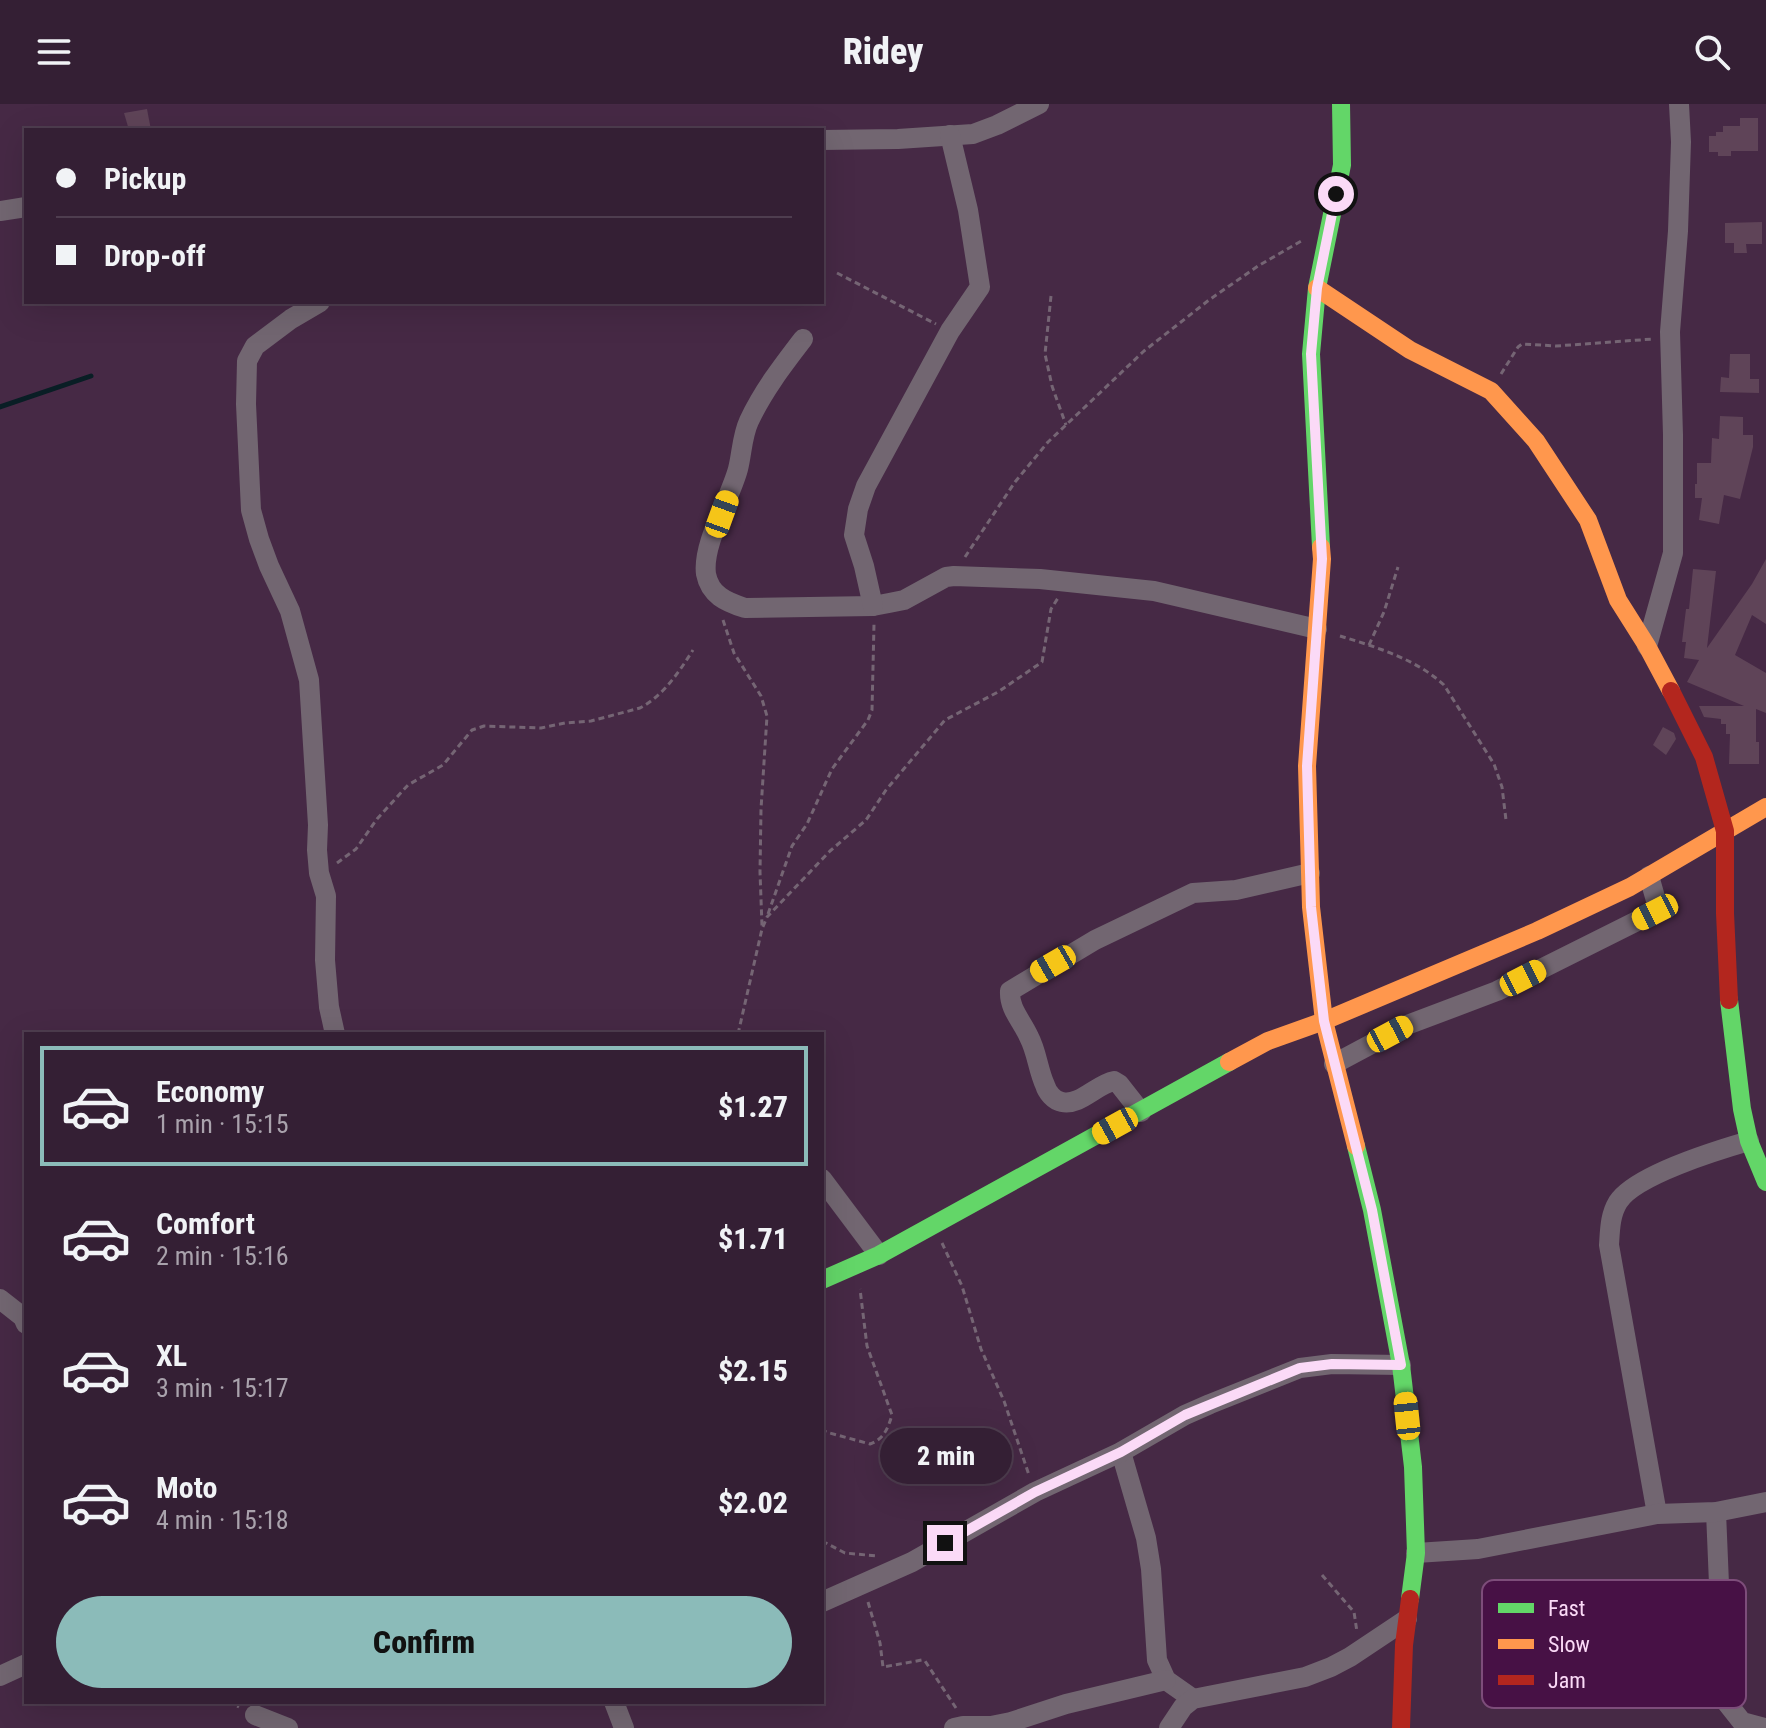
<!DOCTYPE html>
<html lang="en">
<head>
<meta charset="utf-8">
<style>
	:root { --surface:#341f34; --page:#3c273c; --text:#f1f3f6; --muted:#a9a2ac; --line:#4e3d4f; --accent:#8bbbb9 }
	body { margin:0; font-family:"Roboto Condensed",sans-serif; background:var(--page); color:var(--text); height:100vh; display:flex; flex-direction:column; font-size:30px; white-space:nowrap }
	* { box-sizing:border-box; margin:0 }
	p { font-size:26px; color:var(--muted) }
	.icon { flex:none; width:44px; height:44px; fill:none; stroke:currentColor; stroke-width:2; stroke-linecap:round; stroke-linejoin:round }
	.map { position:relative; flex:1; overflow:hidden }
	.sheet { position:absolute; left:24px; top:928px; width:800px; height:672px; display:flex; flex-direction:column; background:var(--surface); border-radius:0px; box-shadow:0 8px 32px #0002,0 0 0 2px var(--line) }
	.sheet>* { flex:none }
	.hud { position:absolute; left:24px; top:24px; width:800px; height:176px; border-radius:0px; box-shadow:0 8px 32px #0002,0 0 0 2px var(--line); display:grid; align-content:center; height:176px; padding:0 32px; background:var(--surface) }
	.end { position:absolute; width:36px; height:36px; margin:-18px; border:10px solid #fbdaf7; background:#111; box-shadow:0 0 0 4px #111 }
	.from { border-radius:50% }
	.bubble { position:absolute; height:56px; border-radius:28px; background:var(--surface); box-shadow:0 8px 32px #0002,0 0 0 2px var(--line); font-size:26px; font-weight:800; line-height:56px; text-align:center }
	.car { position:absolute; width:24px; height:48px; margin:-24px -12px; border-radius:10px; box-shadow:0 0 6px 2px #0007; background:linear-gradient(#f5c518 24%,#345 0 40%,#f5c518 0 76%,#345 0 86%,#f5c518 0) }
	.hud b { display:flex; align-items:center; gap:28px; height:76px; font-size:30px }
	.hud b+b { border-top:2px solid var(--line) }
	.hud i { width:20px; height:20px; background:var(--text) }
	ul { padding:14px 0 0; list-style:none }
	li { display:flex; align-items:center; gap:24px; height:120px; margin:0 16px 12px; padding:0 16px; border:4px solid transparent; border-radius:0px }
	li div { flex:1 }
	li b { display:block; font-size:30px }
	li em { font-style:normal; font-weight:800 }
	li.on { border-color:var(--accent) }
	li>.icon { width:72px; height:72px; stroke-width:1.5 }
	.cta { display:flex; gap:16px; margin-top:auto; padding:16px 32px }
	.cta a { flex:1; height:92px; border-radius:48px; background:var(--accent); color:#111; font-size:32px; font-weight:800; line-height:92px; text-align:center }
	header { display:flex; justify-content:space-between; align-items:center; height:104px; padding:0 32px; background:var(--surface); font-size:36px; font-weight:800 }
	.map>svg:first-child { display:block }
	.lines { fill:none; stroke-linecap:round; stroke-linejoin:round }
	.stream { stroke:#091e25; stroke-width:5 }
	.building { fill:#5f4458 }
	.path { stroke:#756574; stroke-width:3; stroke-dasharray:6 4; stroke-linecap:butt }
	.street { stroke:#726671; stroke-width:20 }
	.fast { stroke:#63d668; stroke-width:18 }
	.slow { stroke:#ff974d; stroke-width:18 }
	.jam { stroke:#b3261e; stroke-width:18 }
	.route { stroke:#fbdaf7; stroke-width:10 }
	.key { fill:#471145; stroke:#7d4d7a; stroke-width:2 }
	.key-label { font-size:22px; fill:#fbdaf7 }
</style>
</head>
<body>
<header><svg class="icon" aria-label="menu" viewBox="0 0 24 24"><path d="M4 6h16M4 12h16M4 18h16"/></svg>Ridey<svg class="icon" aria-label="search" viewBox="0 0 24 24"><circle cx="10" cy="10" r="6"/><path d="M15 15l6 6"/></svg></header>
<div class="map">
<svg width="1766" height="1624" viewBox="0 0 1766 1624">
	<rect width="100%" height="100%" fill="#462945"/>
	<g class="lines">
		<!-- stream -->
		<path class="stream" d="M0,303l91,-31"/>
	</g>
	<!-- building -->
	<g class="building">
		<path d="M147,5l4,21h-22l-5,-17z"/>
		<path d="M1740,14h18v33h-27v5h-13v-4h-9v-16h7v-4h7v-6h17z"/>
		<path d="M1762,118v22h-16l1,9h-13v-10h-9v-20z"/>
		<path d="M1730,250h20v25h9v14l-39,-1 1,-15 8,1z"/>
		<path d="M1720,312l23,1v18h10v12l-13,52 -16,-4 -5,29 -20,-4 3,-22h-7v-14h2v-21h14l1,-25 7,1z"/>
		<path d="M1766,455v65l-14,-9 -17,40 31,18v40l-10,-4v33h3v22h-30l1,-30h-4v-10h-5v-5l-17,-2 -5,-11h45l-57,-24 12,-22 -15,-2 2,-16h-4l4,-33h3l4,-40 23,2 -9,77 45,-64z"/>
		<path d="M1663,623l11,6 2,6 -10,16 -13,-10z"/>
	</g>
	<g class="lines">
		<!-- path -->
		<g class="path">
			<path d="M837,169l99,51"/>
			<path d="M1051,192l-6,58 7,32 14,39"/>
			<path d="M1501,270l17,-27 4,-3 34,2 97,-7"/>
			<path d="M965,453l50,-75 33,-40 96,-91 65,-51 49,-34 45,-26"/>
			<path d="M723,516l11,33 27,43 6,20 -6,93 -1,63 2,54"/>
			<path d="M1340,532c36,11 76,23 104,49l50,79 8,23 4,33"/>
			<path d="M1369,541l15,-33 14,-45"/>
			<path d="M337,759l19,-14 21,-30 31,-34 35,-20 29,-35 12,-4 57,2 24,-5 26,-2 49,-13c24,-13 39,-36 53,-58"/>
			<path d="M768,810l24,-68 15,-22 25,-55 36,-49 4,-10 2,-86"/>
			<path d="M738,930l24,-105 5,-12 63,-66 36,-31 20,-30 59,-70 53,-28 44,-30 9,-53 7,-11"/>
			<path d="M942,1139l20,43 19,63 23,52 25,74"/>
			<path d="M822,1324l4,4 44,12c14,-5 18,-16 22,-29l-25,-69 -7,-57"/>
			<path d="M822,1437l23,12 32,3"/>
			<path d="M1322,1471l32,37 3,20"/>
			<path d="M868,1498l12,41 3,24 39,-7 3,1 31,47"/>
			<path d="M228,1598l11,5"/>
		</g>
		<!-- street -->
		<g class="street">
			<path d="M822,36l76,-1 75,-5 24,-9 42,-21"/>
			<path d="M0,107l26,-4"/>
			<path d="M320,198l-29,17 -36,27 -8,15 -1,43 5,106 8,29 10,27 21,45 19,69 9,145 -1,25 2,23 7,23 -1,64 4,47 6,27"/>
			<path d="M803,235c-20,26 -40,52 -54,82 -7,15 -7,32 -11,48 -8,30 -36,75 -32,105 4,21 20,28 39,34l128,-2 16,-3 15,-3 42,-23 8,-1 86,3 114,12 163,38"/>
			<path d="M873,502l-9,-40 -10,-31 4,-26 8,-23 84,-155 30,-44 -12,-77 -18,-75"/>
			<path d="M1647,542l26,-93v-118l-3,-103 8,-101 3,-89 -2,-38"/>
			<path d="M1334,960l73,-39 90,-34 158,-79 2,-8 -8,-28"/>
			<path d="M1141,1008l-22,-28 -5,-3c-17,3 -34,25 -52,21 -8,-1 -15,-10 -17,-17 -7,-15 -8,-33 -16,-48 -7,-16 -20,-28 -19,-46l85,-51 98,-47 43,-3 74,-17"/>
			<path d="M822,1075l57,76"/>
			<path d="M0,1195l23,18 3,7"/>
			<path d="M1121,1348l25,86 5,31 6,91 9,20 27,19"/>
			<path d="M1716,1408l5,120 -8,51 3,6 26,33 23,6"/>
			<path d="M1657,1410l-48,-269c1,-15 1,-30 9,-43 17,-27 100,-52 131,-61"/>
			<path d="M1416,1449l62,-4 179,-35 59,-2 50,-10"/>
			<path d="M822,1498l90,-40 123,-70 86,-40 64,-37 25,-11 90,-36 32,-4 69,1"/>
			<path d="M0,1572l26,-12"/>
			<path d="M614,1598l10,26"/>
			<path d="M255,1611l33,13"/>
			<path d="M954,1624l9,-2h28l20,-4 55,-18 100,-24"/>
			<path d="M1169,1624l14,-21 10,-8 112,-22 26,-10 19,-10 57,-38"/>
		</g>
		<!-- fast -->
		<g class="fast">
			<path d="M1321,443l-10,-193 6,-66 25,-123 -1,-61"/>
			<path d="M1729,896l13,109 7,32 17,41"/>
			<path d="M1356,1042l16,64 29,155 12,102 3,86 -6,46"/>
			<path d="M822,1176l57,-25 350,-193"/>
		</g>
		<!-- slow -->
		<g class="slow">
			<path d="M1317,184l93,62 81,41 45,50 52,79 30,80 29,46 24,45"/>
			<path d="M1321,443l1,12 -15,207 4,141 13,114 32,125"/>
			<path d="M1229,958l39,-21 56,-20 213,-90 93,-44 136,-80"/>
		</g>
		<!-- jam -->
		<g class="jam">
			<path d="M1671,587l33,66 21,74v82l4,87"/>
			<path d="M1401,1624l3,-83 6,-46"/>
		</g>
	</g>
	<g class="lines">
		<!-- route -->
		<path class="route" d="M945,1439l90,-51 86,-40 64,-37 115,-47 32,-4 69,1 -29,-155 -48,-189 -13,-114 -4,-141 15,-207 -11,-205 6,-66 19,-94"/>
	</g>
	<!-- legend -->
	<rect x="1482" y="1476" width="264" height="128" rx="12" class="key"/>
	<rect x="1498" y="1499" width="36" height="10" fill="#63d668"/>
	<rect x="1498" y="1535" width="36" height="10" fill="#ff974d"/>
	<rect x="1498" y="1571" width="36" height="10" fill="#b3261e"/>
	<g class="key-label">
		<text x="1548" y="1512">Fast</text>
		<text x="1548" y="1548">Slow</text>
		<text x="1548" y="1584">Jam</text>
	</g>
</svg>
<i class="end from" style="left:1336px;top:90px"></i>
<i class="end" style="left:945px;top:1439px"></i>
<div class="bubble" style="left:880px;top:1324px;width:132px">2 min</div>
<i class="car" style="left:722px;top:410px;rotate:20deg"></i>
<i class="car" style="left:1655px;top:808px;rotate:243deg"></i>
<i class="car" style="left:1053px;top:860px;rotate:240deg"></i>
<i class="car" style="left:1523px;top:874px;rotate:63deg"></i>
<i class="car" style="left:1390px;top:930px;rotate:62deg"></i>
<i class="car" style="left:1115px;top:1022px;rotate:241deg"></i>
<i class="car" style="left:1407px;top:1312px;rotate:354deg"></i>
<div class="hud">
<b><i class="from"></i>Pickup</b>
<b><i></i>Drop-off</b>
</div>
<section class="sheet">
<ul>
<li class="on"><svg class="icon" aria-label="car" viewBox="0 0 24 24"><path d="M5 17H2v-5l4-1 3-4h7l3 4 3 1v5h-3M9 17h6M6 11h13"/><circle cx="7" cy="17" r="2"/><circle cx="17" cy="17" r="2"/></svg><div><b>Economy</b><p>1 min · 15:15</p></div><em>$1.27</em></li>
<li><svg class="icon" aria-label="car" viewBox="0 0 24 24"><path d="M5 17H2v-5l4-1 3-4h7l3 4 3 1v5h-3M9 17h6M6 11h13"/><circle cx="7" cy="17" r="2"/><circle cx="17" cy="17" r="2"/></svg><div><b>Comfort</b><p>2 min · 15:16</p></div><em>$1.71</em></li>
<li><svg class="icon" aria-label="car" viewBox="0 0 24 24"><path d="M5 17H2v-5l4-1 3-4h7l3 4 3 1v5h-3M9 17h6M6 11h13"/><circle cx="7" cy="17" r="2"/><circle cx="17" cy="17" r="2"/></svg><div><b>XL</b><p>3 min · 15:17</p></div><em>$2.15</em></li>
<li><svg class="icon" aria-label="car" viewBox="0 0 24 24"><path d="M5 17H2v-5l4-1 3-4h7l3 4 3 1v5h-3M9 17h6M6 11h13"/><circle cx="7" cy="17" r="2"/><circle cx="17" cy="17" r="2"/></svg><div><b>Moto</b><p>4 min · 15:18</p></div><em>$2.02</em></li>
</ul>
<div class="cta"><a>Confirm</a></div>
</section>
</div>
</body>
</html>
